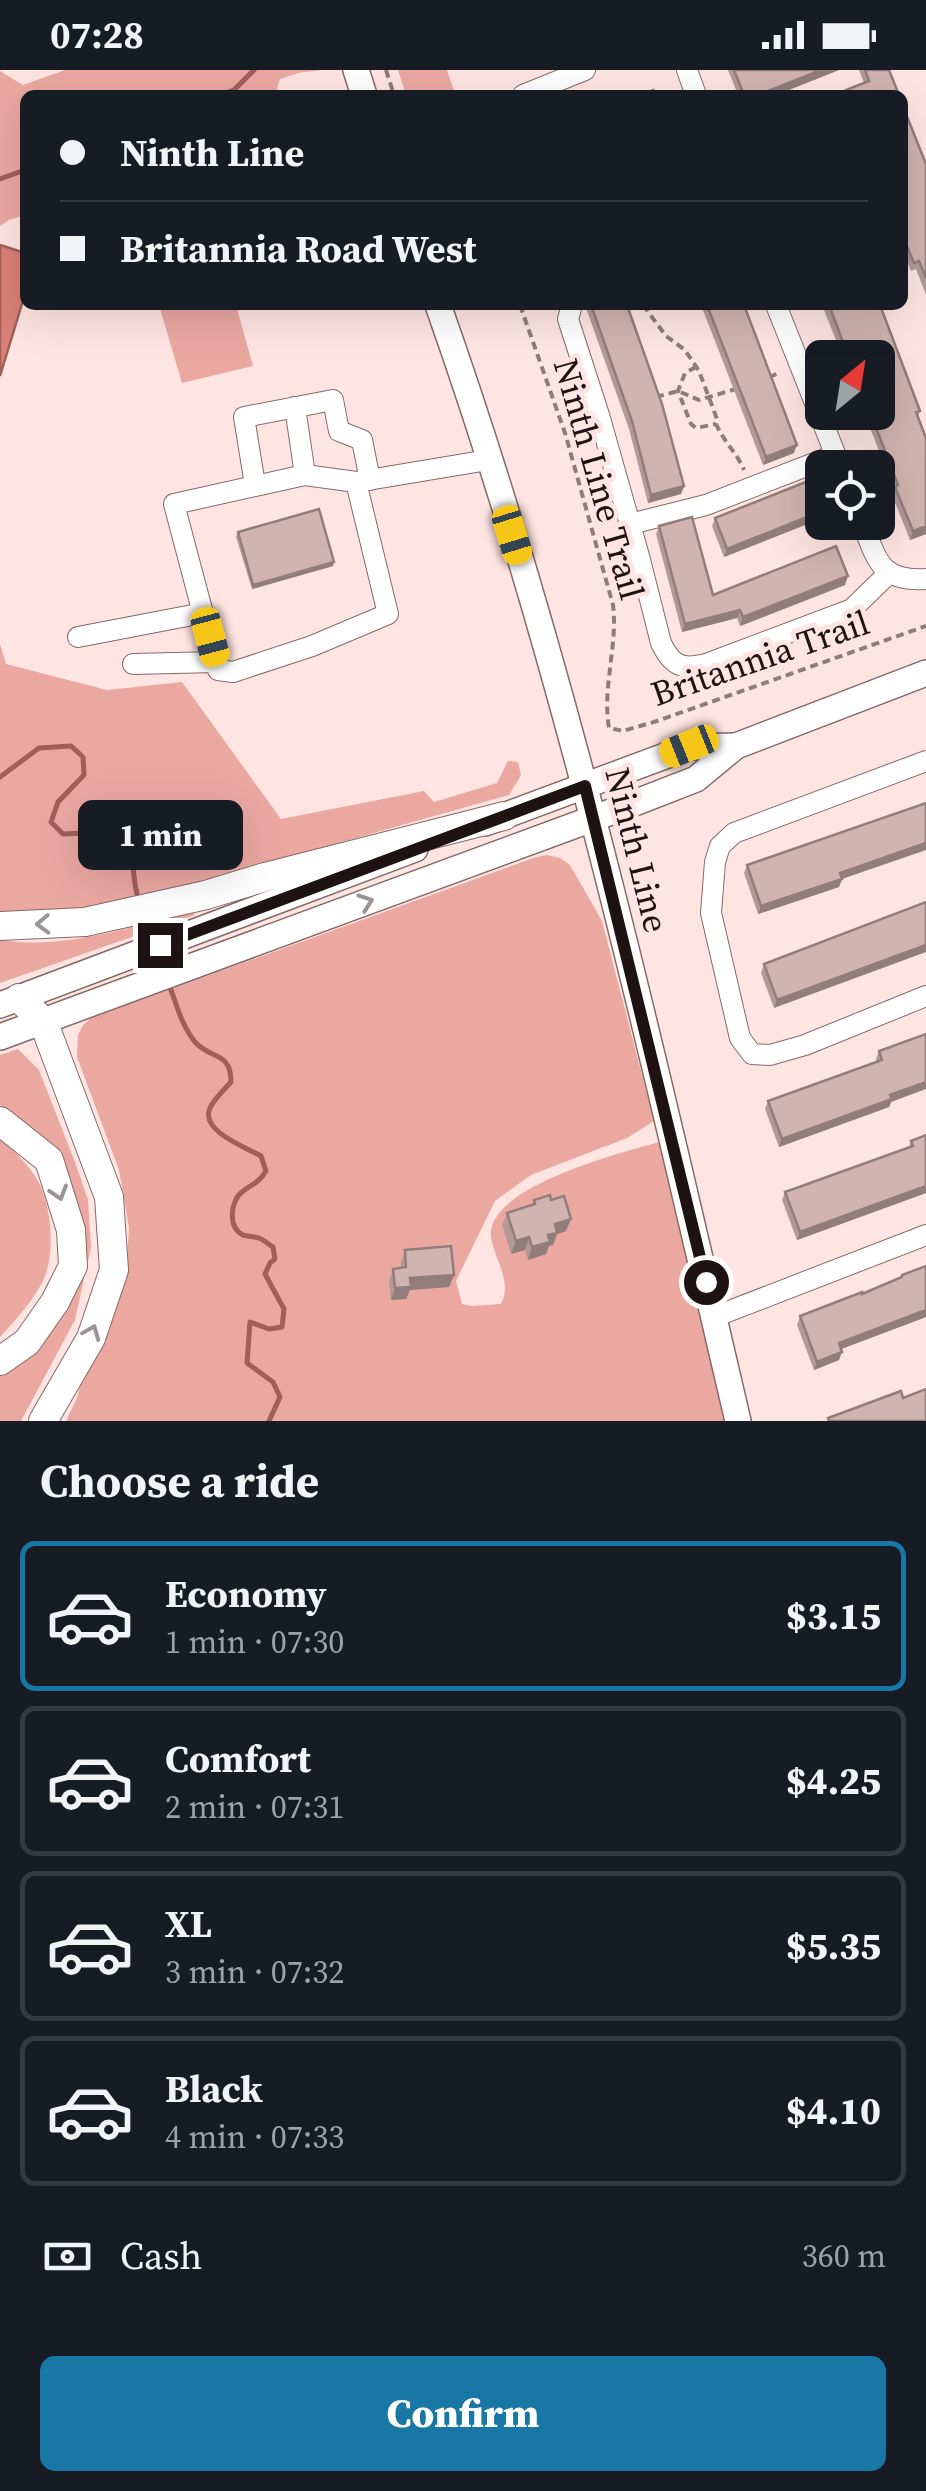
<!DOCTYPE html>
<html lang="en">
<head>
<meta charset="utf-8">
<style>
	:root { --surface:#171b24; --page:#242831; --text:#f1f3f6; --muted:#9ea1a6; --line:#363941; --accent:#1877a4 }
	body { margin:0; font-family:"Source Serif 4",serif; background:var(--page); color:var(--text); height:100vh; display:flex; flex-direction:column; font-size:38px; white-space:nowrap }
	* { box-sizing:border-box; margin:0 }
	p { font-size:32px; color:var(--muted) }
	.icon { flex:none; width:55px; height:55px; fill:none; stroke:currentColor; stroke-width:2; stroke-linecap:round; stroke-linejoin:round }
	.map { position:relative; height:1351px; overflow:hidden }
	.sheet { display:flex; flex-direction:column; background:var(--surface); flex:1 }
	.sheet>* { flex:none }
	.guide { position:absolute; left:20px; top:20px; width:888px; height:220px; border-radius:15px; box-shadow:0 10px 40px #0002; display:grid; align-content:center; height:220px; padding:0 40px; background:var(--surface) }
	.needle { width:65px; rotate:30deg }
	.controls { position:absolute; left:805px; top:270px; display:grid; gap:20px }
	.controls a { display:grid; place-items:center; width:90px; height:90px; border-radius:15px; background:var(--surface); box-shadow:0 10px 40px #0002; font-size:50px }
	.end { position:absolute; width:45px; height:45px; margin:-22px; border:12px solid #1e1312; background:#fff; box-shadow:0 0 0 5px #fff }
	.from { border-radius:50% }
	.bubble { position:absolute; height:70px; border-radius:15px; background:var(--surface); box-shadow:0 10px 40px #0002; font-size:32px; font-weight:800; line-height:70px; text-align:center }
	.car { position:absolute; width:30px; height:60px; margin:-30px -15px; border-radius:12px; box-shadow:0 0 8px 2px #0007; background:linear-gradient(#f5c518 24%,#345 0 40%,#f5c518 0 76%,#345 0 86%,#f5c518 0) }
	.guide b { display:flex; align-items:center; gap:35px; height:95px; font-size:38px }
	.guide b+b { border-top:2px solid var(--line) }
	.guide i { width:25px; height:25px; background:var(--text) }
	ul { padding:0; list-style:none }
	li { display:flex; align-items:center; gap:30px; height:150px; margin:0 20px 15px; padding:0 20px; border:5px solid var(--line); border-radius:15px }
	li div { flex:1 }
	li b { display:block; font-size:38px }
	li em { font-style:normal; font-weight:800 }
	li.current { border-color:var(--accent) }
	li>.icon { width:90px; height:90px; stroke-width:1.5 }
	h2 { padding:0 40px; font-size:45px; line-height:120px }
	.pay { display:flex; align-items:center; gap:25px; height:110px; padding:0 40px; font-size:38px }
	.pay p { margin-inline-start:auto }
	.primary-button { display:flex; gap:20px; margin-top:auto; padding:20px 40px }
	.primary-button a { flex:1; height:115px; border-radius:15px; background:var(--accent); color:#fff; font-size:40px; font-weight:800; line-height:115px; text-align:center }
	.status { display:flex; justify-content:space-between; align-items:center; height:70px; padding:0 50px; background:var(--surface); direction:ltr }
	.status svg { height:28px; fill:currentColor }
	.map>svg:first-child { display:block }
	.green { fill:#eaa8a1 }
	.water { fill:#d98078; stroke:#a15f59; stroke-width:2.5 }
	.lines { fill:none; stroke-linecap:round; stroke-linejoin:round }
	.stream { stroke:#a15f59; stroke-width:5 }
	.minor-casing { stroke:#856966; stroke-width:22 }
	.major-casing { stroke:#856966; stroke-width:28 }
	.highway-casing { stroke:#856966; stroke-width:30 }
	.path { stroke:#8f7c7a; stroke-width:4; stroke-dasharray:8 5; stroke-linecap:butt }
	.minor { stroke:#fff; stroke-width:20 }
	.major { stroke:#fff; stroke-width:25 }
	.highway { stroke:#fff; stroke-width:28 }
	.wall { fill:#b49a96 }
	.shaded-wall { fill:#927d7a }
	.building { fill:#d1b3af; stroke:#927d7a; stroke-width:2.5 }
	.oneway { stroke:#9a9594 }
	.route { stroke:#1e1312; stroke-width:12 }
	.labels { text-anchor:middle; stroke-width:10; stroke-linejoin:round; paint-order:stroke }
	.street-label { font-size:35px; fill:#1e1312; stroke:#ffe5e1 }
</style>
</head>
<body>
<div class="status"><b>07:28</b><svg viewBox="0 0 49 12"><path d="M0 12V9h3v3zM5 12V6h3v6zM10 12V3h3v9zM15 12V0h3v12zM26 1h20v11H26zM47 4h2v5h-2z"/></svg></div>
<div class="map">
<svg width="926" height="1351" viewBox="0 0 926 1351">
	<rect width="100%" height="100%" fill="#ffe5e1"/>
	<!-- green -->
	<g class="green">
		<path d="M65,0h257l-24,3 -18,6 -5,16h-250v120l-16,5 -9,6v-155l23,14z"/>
		<path d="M398,0h49l7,21 -13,4h-35z"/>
		<path d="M159,235h77l17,61 -71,17z"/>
		<path d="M0,574l6,20 101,26 75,-8 99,137 143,-28 10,11 63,-19 11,-22 10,1 3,13 -12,20c-86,24 -173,49 -260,73 -78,22 -167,53 -249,43z"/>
		<path d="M547,785l13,3 10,7 32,56 52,200 -27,17 -96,37 -36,26 -39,80 6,23 9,2 30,-2c12,-22 -7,-45 -10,-67 -6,-50 132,-85 169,-95l64,279h-658l11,-23 6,-23 44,-114 2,-33 -10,-58 -42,-113 1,-22 5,-10 8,-7 445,-161z"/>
		<path d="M192,841l3,4 -195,68v-43c63,10 131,-13 192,-29z"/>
		<path d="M18,979l21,21 36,92 13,38 3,47 -16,73 -54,101h-21v-50l76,-110 -31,-118 -34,-32 -11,-6v-50z"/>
		<path d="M0,1070c14,9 35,32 41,47 11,25 14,69 2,94 -11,21 -27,39 -43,56z"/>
	</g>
	<!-- water -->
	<path class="water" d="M0,175l25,8v41l-25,82z"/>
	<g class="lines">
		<!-- stream -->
		<g class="stream">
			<path d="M220,25l14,-5 20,-20"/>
			<path d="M0,109l25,-9"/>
			<path d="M0,707l39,-29 32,-2 12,11 1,18 -26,27 -7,20 12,12 24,-1 21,-15 14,4c16,27 7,51 17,79"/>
			<path d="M168,912c8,20 13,43 27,60 16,18 36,9 36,40 -7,8 -17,17 -21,26 -10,23 35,39 51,48l5,15c-8,13 -13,12 -24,21 -11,8 -15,35 1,43 2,1 13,2 16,3 5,2 9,6 14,9l2,12 -5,4 -5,11 19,35 -2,18 -13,2 -19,-7 -3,41 26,19 7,15 -11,24"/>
		</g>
		<defs>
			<g id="minor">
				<path d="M687,0l9,25"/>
				<path d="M523,25l62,-25"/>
				<path d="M572,235l-4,14 31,96 40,141 22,87c11,23 21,27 45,21l146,-55 36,-35"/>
				<path d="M776,235l64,161"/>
				<path d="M295,337l10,68"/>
				<path d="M356,412l32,132 -76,32 -79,26 -15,-2 -44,-166 131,-29 51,7 132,-22"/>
				<path d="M255,415l-11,-68 89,-17 6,31 23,9 8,40"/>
				<path d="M862,452c15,38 18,60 64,57"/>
				<path d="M630,454l76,-19 129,-50"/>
				<path d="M78,567l125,-24"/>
				<path d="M133,594l83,-2"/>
				<path d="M926,691l-192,72 -14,13 -5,16 -4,51 29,125 12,16 18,1 35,-10 121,-49"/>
				<path d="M714,1247l212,-82"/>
			</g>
			<g id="major">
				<path d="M356,0l8,25"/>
				<path d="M438,235c129,364 212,741 300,1116"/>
				<path d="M485,753l204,-76 47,-1"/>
				<path d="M0,935l415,-156"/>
				<path d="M0,967l619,-228 77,-30 40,-33 190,-73"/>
			</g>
			<g id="highway">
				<path d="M0,856l85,-4 121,-27 59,-18 239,-61"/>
				<path d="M19,928l24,23 66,176 5,73 -23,68 -48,83"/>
				<path d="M0,1051l49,39 22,70 2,36 -18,36 -28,40 -27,19"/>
			</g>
		</defs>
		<!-- minor casing -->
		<use href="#minor" class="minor-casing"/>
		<!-- major casing -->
		<use href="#major" class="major-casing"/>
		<!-- highway casing -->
		<use href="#highway" class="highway-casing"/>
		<!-- path -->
		<g class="path">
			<path d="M386,0l8,25"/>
			<path d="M520,235l45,128 48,172c5,41 -11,82 -4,123l14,3 34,-10 269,-95"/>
			<path d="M643,235l23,31 19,14 14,21 18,48 -1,5c8,18 21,29 28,46"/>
			<path d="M696,297l-11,6 -7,18 13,33 5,4 20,-4"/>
			<path d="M769,307l10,-4"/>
			<path d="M656,327l22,-6 21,9 37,-11"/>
		</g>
		<!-- minor -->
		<use href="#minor" class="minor"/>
		<!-- major -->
		<use href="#major" class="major"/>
		<!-- highway -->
		<use href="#highway" class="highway"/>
	</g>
	<!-- wall -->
	<g class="wall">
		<path d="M728,0h111l-63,25h-38z"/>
		<path d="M859,0h30l10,25h-55l2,-5 18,-7z"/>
		<path d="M902,34l24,60v131l-10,-26 -5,2 -9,-21z"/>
		<path d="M587,235h40l57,181 -3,8 -33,9 -19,-74 -43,-121z"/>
		<path d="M701,235h43l50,148 -31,12z"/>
		<path d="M822,235h58l40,106 -2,6 8,21v96l-16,6 -18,-45 2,-5 -30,-78h14v-54h-35z"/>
		<path d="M822,440l-2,9 -96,38 -12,-31 3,-8z"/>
		<path d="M659,456l54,69 132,-10 -105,41 -3,-8 -55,14 -26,-98z"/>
		<path d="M238,462l95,34 -81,23 -16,-52z"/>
		<path d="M747,795l95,14 -3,8 -81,27 -14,-41z"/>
		<path d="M926,832l-152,106 -13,-35 3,-9z"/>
		<path d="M926,964l-37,73 -110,40 -14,-38 3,-8 108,-40v-2l3,-8z"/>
		<path d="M926,1065v58l-129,47 -15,-40 3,-8 124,-45 2,-6z"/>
		<path d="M534,1130l32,31 -9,3 -4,11 -4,1 -3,8 -18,6 -3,-10 -14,4 -9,-29 5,-12 25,-8z"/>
		<path d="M405,1180l49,25 -5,12 -39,3 -4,9 -15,1 -2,-19 4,-12 8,-1v-6z"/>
		<path d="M926,1196v51l-85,32 -2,11 -25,10 -17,-45 3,-9 62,-22 38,-16 2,-3z"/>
	</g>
	<!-- shaded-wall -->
	<g class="shaded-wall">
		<path d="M821,0h18l-63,25h-18z"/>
		<path d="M797,375l-3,8 -31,12 3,-8z"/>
		<path d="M684,416l-3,8 -33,9 3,-8z"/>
		<path d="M822,441l-2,8 -96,38 3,-8z"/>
		<path d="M926,456v8l-16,6 3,-9z"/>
		<path d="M334,492l-1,4 -81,23 1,-4z"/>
		<path d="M848,506l-3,9 -105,41 3,-9z"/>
		<path d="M740,540l-3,8 -55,14 3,-8z"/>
		<path d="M926,773v7l-84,29 -3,8 -81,27 3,-8 79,-33z"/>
		<path d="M926,875v7l-152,56 3,-8z"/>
		<path d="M926,1012v7l-35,13 -2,5 -110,40 3,-8z"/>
		<path d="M926,1116v7l-129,47 3,-8z"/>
		<path d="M571,1149l-5,12 -9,3 -4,11 -4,1 -3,8 -18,6 4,-13 16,-12 7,-11z"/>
		<path d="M529,1167l-4,13 -14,4 5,-13z"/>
		<path d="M454,1205l-5,12 -39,3 -4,9 -15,1 4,-12 15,-10z"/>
		<path d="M926,1240v7l-90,34 3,-8z"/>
		<path d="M842,1282l-3,8 -25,10 3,-8z"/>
	</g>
	<!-- building -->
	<g class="building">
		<path d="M734,0h87l-63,25h-14z"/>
		<path d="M865,0h24l10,25h-52l-1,-5 23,-9z"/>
		<path d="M653,20l3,5h-14z"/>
		<path d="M902,34l24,60v114l-7,-17 -5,2 -12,-29z"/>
		<path d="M591,235h36l35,99 22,82 -33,9 -19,-74z"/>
		<path d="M707,235h37l53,140 -31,12z"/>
		<path d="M829,235h51l40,106 -4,1 10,26v88l-13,5 -18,-44 3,-2 -28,-73h8v-54h-29z"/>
		<path d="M811,410l11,31 -95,38 -12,-31z"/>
		<path d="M319,439l15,53 -81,23 -15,-53z"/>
		<path d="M692,447l21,78 123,-49 12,30 -105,41 -3,-7 -55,14 -26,-98z"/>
		<path d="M926,733v40l-86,30 2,6 -81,27 -14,-41z"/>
		<path d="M926,832v43l-149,55 -13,-36z"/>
		<path d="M926,964v48l-36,13 2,4 -110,40 -14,-38 114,-41 -3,-9z"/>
		<path d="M926,1065v51l-126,46 -15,-40 128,-46 -2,-5z"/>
		<path d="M550,1125l1,5 13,-4 7,23 -16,5 2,9 -9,2 2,7 -18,5 -3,-10 -13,4 -9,-28 28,-9 -1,-4z"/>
		<path d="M451,1176l3,29 -44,3 1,9 -16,1 -2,-19 13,-2 -1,-17z"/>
		<path d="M926,1196v44l-87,33 3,9 -25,10 -17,-46 62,-24v2l40,-17v-2z"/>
		<path d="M926,1319v32h-97l-1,-3 73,-27 2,7z"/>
	</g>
	<!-- one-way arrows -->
	<defs><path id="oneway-chevron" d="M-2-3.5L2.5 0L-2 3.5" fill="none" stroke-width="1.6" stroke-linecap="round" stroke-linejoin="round" transform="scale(2.5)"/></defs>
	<g class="oneway">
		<use href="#oneway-chevron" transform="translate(366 832) rotate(-20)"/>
		<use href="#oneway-chevron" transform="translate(43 854) rotate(178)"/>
		<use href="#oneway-chevron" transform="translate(59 1123) rotate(73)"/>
		<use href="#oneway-chevron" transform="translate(92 1262) rotate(-68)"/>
	</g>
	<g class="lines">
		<!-- route -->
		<path class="route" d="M160,875l425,-159 121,496"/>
	</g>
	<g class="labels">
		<!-- street labels -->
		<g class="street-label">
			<text transform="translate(599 409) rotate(74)" y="12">Ninth Line Trail</text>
			<text transform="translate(760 588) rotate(-19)" y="12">Britannia Trail</text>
			<text transform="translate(637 780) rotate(76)" y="12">Ninth Line</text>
		</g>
	</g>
</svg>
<div class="controls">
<a><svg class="needle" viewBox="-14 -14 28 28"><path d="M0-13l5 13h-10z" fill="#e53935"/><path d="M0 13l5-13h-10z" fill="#9ea1a6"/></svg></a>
<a><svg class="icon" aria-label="locate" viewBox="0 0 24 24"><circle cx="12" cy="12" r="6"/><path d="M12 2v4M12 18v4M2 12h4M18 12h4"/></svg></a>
</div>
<i class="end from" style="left:706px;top:1212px"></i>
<i class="end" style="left:160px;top:875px"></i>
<div class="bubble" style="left:78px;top:730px;width:165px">1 min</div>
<i class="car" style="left:512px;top:465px;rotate:163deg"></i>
<i class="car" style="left:210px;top:567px;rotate:165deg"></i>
<i class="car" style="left:689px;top:676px;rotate:248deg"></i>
<div class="guide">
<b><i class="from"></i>Ninth Line</b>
<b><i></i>Britannia Road West</b>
</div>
</div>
<section class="sheet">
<h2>Choose a ride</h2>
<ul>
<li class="current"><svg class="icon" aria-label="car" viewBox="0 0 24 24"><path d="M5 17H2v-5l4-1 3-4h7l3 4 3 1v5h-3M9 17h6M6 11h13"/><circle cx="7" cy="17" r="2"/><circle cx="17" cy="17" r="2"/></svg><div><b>Economy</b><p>1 min · 07:30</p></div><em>$3.15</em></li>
<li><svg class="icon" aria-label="car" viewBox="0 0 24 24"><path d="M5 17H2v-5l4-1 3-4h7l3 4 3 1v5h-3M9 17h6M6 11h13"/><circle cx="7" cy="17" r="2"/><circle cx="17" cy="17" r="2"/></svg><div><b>Comfort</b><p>2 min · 07:31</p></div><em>$4.25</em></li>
<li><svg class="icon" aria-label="car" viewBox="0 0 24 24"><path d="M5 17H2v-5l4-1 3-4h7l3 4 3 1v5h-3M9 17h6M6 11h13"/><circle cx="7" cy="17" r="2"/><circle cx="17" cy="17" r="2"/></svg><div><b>XL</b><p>3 min · 07:32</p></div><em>$5.35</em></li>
<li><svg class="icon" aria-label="car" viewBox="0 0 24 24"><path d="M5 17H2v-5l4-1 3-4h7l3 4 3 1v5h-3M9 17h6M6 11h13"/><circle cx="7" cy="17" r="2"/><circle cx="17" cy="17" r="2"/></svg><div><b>Black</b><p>4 min · 07:33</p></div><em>$4.10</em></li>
</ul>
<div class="pay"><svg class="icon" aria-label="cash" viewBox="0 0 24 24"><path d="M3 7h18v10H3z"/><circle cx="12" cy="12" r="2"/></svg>Cash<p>360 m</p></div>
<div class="primary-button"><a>Confirm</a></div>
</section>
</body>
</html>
